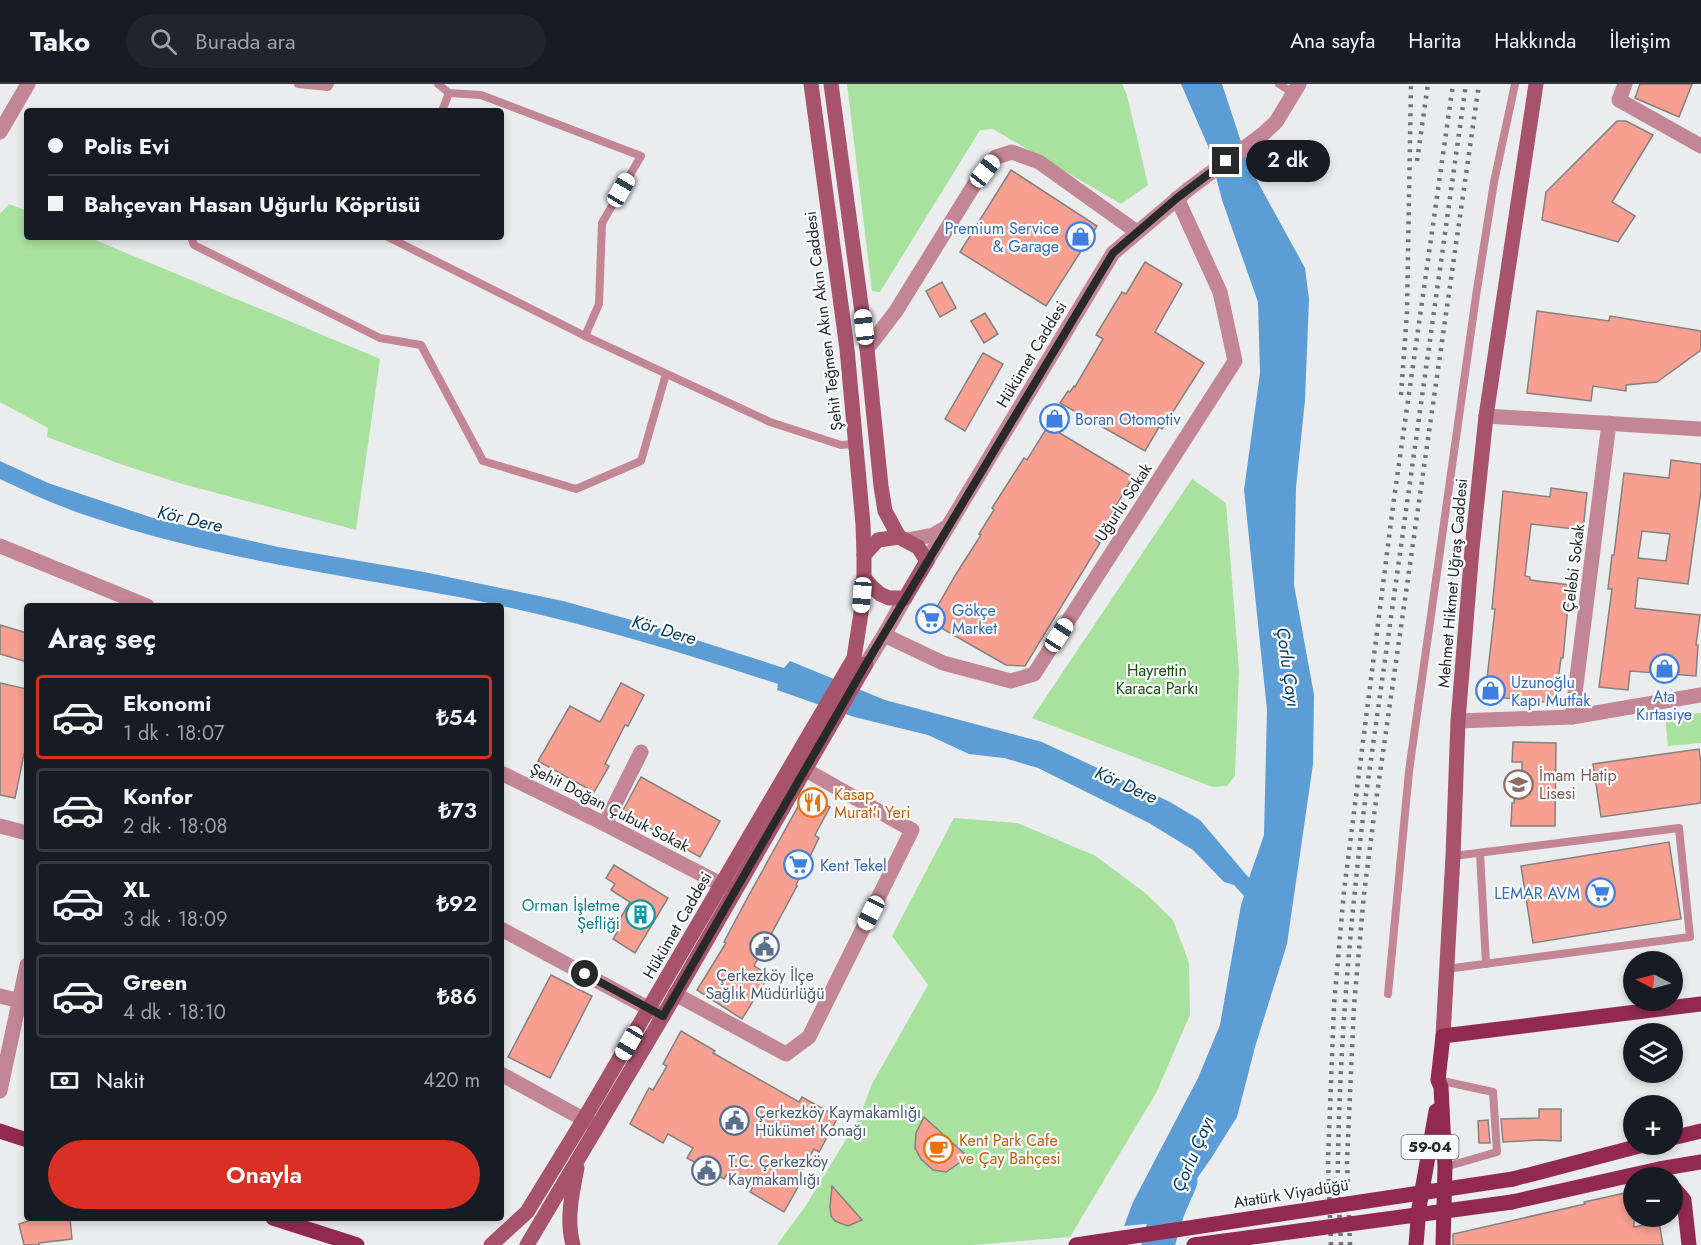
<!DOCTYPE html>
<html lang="tr">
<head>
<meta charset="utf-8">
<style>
	:root { --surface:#171b24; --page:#20242c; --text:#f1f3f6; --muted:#9ea1a6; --line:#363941; --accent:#d93025 }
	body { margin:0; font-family:Jost,sans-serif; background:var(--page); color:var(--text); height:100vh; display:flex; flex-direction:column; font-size:22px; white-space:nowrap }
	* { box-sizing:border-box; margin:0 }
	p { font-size:20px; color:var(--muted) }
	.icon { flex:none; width:33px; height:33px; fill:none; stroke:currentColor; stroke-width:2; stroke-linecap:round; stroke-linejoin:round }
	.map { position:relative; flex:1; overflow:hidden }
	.details { position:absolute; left:24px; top:519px; width:480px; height:618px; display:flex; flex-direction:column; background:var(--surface); border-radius:6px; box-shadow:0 3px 9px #0003 }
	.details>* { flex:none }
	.banner { position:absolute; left:24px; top:24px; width:480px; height:132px; border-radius:6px; box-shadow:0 3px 9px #0003; display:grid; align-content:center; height:132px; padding:0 24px; background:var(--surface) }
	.needle { width:39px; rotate:276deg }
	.buttons { position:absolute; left:1623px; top:867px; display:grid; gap:12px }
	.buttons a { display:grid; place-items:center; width:60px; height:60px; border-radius:50%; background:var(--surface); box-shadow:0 3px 9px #0003; font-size:30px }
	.end { position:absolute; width:27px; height:27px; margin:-14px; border:8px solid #282929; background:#fff; box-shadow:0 0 0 3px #fff }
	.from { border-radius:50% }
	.bubble { position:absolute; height:42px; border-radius:21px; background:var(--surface); box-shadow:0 3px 9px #0003; font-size:20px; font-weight:600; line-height:42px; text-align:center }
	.car { position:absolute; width:18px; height:36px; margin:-18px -9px; border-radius:8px; box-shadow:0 0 4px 2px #0007; background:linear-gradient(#fff 24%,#345 0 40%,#fff 0 76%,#345 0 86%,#fff 0) }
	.banner b { display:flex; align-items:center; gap:21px; height:57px; font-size:22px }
	.banner b+b { border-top:2px solid var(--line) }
	.banner i { width:15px; height:15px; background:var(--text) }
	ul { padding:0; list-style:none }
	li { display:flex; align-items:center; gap:18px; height:84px; margin:0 12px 9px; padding:0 12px; border:3px solid var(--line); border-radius:6px }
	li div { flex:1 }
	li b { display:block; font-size:22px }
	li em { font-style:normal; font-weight:600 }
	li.selected { border-color:var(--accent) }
	li>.icon { width:54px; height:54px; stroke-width:1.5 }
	h2 { padding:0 24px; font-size:27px; line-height:72px }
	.pay { display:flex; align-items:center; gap:15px; height:66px; padding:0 24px; font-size:22px }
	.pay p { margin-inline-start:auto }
	.primary-button { display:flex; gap:12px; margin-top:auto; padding:12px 24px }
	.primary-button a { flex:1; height:69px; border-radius:36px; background:var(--accent); color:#fff; font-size:24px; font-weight:600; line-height:69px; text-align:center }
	header { display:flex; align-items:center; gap:36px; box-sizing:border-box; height:84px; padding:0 30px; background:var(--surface); border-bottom:2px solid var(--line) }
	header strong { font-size:28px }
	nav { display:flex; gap:33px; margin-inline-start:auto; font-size:21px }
	.search { width:420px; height:54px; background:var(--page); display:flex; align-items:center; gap:15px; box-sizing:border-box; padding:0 21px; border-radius:33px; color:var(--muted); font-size:22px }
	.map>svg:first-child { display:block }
	.green { fill:#a9e19f }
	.water { fill:#5d9dd6 }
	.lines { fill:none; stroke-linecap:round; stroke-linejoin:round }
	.river { stroke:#5d9dd6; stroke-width:33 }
	.building { fill:#f79f91; stroke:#838281; stroke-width:1.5; fill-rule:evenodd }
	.service { stroke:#c28696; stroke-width:8 }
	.minor { stroke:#c28696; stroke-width:15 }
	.tertiary { stroke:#c28696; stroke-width:15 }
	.secondary { stroke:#a8536d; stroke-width:15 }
	.primary { stroke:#922a50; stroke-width:15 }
	.rail { stroke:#727374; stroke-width:4.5; stroke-dasharray:3 6; stroke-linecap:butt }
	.primary-bridge { stroke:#922a50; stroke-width:15 }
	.route { stroke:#282929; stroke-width:8 }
	.labels { text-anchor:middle; stroke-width:4.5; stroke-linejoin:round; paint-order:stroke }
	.shield { fill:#f8fafb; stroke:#666868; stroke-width:1.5 }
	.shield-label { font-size:15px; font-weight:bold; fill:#282929 }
	.shop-label { font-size:16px; fill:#366cbe; stroke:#f8fafb; text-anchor:start }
	.street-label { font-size:16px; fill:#282929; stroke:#f8fafb }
	.park-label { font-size:16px; fill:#1b500f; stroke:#f8fafb }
	.education-label { font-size:16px; fill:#785e54; stroke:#f8fafb; text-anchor:start }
	.food-label { font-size:16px; fill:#c56008; stroke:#f8fafb; text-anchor:start }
	.culture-label { font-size:16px; fill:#0d838f; stroke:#f8fafb; text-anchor:end }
	.service-label { font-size:16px; fill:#4e5e75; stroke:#f8fafb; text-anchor:start }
	.water-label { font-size:18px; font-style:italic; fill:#07395e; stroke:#f8fafb }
</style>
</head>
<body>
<header>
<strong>Tako</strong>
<div class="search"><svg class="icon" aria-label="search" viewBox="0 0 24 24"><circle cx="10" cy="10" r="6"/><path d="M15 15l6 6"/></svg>Burada ara</div>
<nav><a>Ana sayfa</a><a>Harita</a><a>Hakkında</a><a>İletişim</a></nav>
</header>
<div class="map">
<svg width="1701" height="1161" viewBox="0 0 1701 1161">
	<rect width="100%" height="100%" fill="#ebeced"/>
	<!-- green -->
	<g class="green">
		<path d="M847,0h275l5,11 21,90 -27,19 -128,-75 -13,1 -100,162 -8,-1z"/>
		<path d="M9,120l18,7v26h61l292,122 -24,171 -177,-47 -56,-18 -76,-28 1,-9 -48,-26v-188z"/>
		<path d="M1192,395l34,24 13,167 -4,106 -8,10 -14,1 -181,-69z"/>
		<path d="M1701,629v30l-33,3 -3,-30z"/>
		<path d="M954,734l63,5 77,32 50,37 29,28 16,43 1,52 -34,78 -86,144 -98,8h-195l28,-38 54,-89 13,-34 56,-99 -36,-49z"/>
	</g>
	<!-- water -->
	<path class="water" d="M1181,0h41l27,82 56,102 4,31 -4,101 -9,87 -2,98 20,110 -1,69 -26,180 -32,103 -18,70 -27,43 -44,62 -42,4 9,-24 65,-124 22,-53 21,-120 3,-9 -10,-11 -10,-3 -31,-32 -44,-27 -111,-55 -34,-10 -35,-4 -41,-19 -74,-18 -77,-27 1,-6c-103,-34 -207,-65 -314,-86 -126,-24 -254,-40 -376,-82 -30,-10 -59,-23 -88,-37v-18l48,22 105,35 125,29 146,25 139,29 83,23 138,44 6,-7 95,39 157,42 128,60 30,18 49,58 15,-43 3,-125 -23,-220 16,-117 -2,-71 -36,-102 -14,-54z"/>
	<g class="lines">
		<!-- river -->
		<path class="river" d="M1158,1161l10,-34 13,-30"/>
	</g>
	<!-- building -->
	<g class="building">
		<path d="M1640,0h52l-13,33 -44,-19z"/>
		<path d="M1617,37h9l27,14 -41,67 23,14 -17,26 -76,-22 4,-28z"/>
		<path d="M1011,86l86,56 -51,80 -86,-54z"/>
		<path d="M1145,178l37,22 -27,48 49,31 -42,66 -3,-2 -14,24 -85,-48 8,-12 2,1 4,-6 1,1 28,-48 -7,-4 26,-43 4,2z"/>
		<path d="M942,198l14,26 -16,9 -14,-26z"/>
		<path d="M1537,227l72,10 1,-5 91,15v19l-44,32 -31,3v6l-33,-5 -2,15 -64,-8z"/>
		<path d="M985,229l13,21 -14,9 -13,-22z"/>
		<path d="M983,269l20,11 -38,67 -20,-12z"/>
		<path d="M1048,342l85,51 -37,63 4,3 -75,123 -19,-1 -77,-44 27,-47 25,-39 -2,-1 15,-24 -2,-2 32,-50 3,2z"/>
		<path d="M1671,376l30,4v27l-13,93 -50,-6 -3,30 65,7 -4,30h2l-2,31 -66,-5 -2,19 -29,-3 13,-98h-4l4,-34h2l10,-82 45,5zM1642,447l28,3 -4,27 -28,-3z"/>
		<path d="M1551,404l36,5 -4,37 -52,-6 -6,52 5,1v3l40,5 -7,73h-2l-6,45 -70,-7 10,-87h-3l11,-118 47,6z"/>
		<path d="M0,541l27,8v29l-27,-8z"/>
		<path d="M0,599l27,6v66l-3,-1 -9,44 -15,-3z"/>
		<path d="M621,599l23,12 -16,31 -3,-1 -20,39 4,2 -15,26 -56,-31 32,-55 30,16z"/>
		<path d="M1513,658l43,1 -1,83h-44l1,-23h2l1,-13h7v-28h-10z"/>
		<path d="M1699,665l2,14v40l-100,14 -8,-53z"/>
		<path d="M641,693l79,44 -20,36 -78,-45z"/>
		<path d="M805,710l25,13 -15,28 4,3 -23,47 1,1 -43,80 15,9 -27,44 -45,-29 29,-47 -2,-1 25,-47z"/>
		<path d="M1669,758l12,77 -148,24 -12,-77z"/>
		<path d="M614,781l54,33 -33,55 -22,-14 6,-10 -4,-2 15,-25 -19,-12 4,-6 -9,-6z"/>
		<path d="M551,891l41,21 -42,82 -42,-21z"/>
		<path d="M681,947l34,20 -2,2 86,49 3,-5 36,20 -19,35 -5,-3 -14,25 4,2 -20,36 -34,-20 4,-7 -25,-14 -5,8 -37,-21 6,-10 -25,-14 -5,9 -33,-19 19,-36 4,2 14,-24 -4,-2z"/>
		<path d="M1539,1025h22v32l-21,-1 -37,2 -2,-23 38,-1z"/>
		<path d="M924,1033l44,40 -22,15 -13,-2 -12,-11 -6,-11 1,-15z"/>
		<path d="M1488,1036l2,23h-11l-1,-22z"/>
		<path d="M832,1102l30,34 -14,6 -13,-5 -4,-5 -1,-9z"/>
		<path d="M1634,1107v36l25,-5 4,23h-210v-11l132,-30 -1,-2z"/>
		<path d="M37,1134h33l2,21 -33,4v2h-15l-5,-21z"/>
	</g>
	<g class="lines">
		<!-- service -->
		<g class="service">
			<path d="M298,0l30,3 2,-3"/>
			<path d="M438,0l11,9 32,2 160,61 -39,67 -3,81 -14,32"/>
			<path d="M1279,0l14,9"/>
			<path d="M442,27l7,-18"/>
			<path d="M191,153l3,8 186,93 41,7 62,116 93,28 65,-28 25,-87"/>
			<path d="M388,153l197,99 185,86 71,23 14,-1"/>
			<path d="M1480,769l6,111"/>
			<path d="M1446,885l244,-32 -11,-109 -226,28"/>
			<path d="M1388,910l21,-223 67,-475 18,-114 21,-98"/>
			<path d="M1438,996l55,12 4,60 -52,15"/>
		</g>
		<!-- minor -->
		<g class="minor">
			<path d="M1625,0l-6,16 82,46"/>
			<path d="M0,48l28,-48"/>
			<path d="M867,265l29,-38 78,-126 22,-28 16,-5 27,10 98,70"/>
			<path d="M1486,332l215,13"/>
			<path d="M0,462l147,60"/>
			<path d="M884,551l59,28 68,18 23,-7 201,-313 -15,-69 -43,-94"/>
			<path d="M1572,633l37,-294"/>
			<path d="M501,689l104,51 127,66"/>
			<path d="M605,740l36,-72"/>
			<path d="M0,742l27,7"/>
			<path d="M501,845l158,85"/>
			<path d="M675,910l111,60 23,-17 103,-207 -108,-61"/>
			<path d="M0,912l20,5"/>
			<path d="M501,990l95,52"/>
			<path d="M0,1007l27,-126"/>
		</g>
		<!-- tertiary -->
		<g class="tertiary">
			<path d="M907,456l26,-5 14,-8"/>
			<path d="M927,477l186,-308 77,-65 73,-54 13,-12 23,-38"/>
			<path d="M866,580l18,-29 21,-37"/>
			<path d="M1458,637l114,-4 129,-22"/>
		</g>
		<!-- secondary -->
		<g class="secondary">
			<path d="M811,0l36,265 16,175 1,31"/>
			<path d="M831,0l36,265 14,137 4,25 14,26"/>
			<path d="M899,453l19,10 9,14 -22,37h-16l-9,-4 -9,-8 -7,-8v-23l14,-15z"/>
			<path d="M1443,952l10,-180 5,-135 14,-172 14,-133 50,-332"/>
			<path d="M491,1161l36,-33 57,-93 270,-461 7,-45 3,-35"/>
			<path d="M527,1161l136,-229 203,-352"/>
			<path d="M573,1161c-7,-25 -1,-52 4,-77"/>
		</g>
		<!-- primary -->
		<g class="primary">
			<path d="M0,1047l27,9"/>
			<path d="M1672,1054l29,-7"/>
			<path d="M1513,1095l134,-35"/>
			<path d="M1672,1102l12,14 5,45"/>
			<path d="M1512,1118l147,-33 42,-7"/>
			<path d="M273,1134l84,27"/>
			<path d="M1416,1161l3,-37 17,-97"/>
			<path d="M1443,1161l2,-78 -4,-80 -3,-7 5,-44 258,-32"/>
		</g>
		<!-- rail -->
		<g class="rail">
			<path d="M1417,77l11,-77"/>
			<path d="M1401,311l6,-83 4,-228"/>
			<path d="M1331,1161l-3,-85 6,-155 10,-114 49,-385 60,-422"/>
			<path d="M1341,1161c-1,-29 -4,-58 -3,-86 2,-117 12,-234 26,-350l102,-725"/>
			<path d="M1350,1161l-3,-84 7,-155 10,-112 11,-86 104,-724"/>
		</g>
		<!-- primary-bridge -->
		<g class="primary-bridge">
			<path d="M1076,1161l437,-66"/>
			<path d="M1194,1161l318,-43"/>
		</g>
	</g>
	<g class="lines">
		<!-- route -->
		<path class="route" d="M585,890l78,42 203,-352 247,-411 64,-55 49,-37"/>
	</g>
	<!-- icons -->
	<defs>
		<symbol id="shop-ring" viewBox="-11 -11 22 22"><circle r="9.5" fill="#f8fafb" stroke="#3f7fe0" stroke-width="1.5"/><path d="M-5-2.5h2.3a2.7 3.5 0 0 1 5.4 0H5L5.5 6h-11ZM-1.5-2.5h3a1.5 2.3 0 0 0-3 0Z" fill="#3f7fe0"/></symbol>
		<symbol id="supermarket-ring" viewBox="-11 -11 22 22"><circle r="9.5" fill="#f8fafb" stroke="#3f7fe0" stroke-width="1.5"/><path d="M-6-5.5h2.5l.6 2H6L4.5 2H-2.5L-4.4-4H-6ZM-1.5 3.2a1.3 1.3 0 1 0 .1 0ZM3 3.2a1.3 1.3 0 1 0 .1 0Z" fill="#3f7fe0"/></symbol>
		<symbol id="school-ring" viewBox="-11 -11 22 22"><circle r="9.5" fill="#f8fafb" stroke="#8d6e63" stroke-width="1.5"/><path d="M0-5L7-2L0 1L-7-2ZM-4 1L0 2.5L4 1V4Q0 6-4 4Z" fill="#8d6e63"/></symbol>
		<symbol id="restaurant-ring" viewBox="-11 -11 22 22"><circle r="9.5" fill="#f8fafb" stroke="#e8710a" stroke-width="1.5"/><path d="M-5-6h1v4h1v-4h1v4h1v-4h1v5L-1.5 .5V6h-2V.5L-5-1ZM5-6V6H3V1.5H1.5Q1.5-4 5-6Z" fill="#e8710a"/></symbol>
		<symbol id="building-ring" viewBox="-11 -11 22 22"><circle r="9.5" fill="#f8fafb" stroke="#0f9aa8" stroke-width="1.5"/><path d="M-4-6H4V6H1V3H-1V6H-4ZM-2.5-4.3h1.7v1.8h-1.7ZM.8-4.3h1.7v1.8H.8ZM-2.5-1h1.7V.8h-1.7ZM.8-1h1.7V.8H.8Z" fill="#0f9aa8"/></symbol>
		<symbol id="civic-ring" viewBox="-11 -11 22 22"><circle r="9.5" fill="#f8fafb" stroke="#5c6f8a" stroke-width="1.5"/><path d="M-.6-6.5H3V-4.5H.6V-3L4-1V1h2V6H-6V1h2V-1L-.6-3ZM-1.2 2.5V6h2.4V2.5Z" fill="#5c6f8a"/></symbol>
		<symbol id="cafe-ring" viewBox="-11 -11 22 22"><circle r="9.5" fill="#f8fafb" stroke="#e8710a" stroke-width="1.5"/><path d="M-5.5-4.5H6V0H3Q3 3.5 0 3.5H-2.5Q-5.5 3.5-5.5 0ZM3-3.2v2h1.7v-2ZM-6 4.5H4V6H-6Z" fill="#e8710a"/></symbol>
	</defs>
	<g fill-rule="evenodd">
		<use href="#shop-ring" x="1064" y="136" width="33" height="33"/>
		<use href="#shop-ring" x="1038" y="318" width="33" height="33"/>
		<use href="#supermarket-ring" x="914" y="518" width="33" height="33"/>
		<use href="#shop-ring" x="1648" y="568" width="33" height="33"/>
		<use href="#shop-ring" x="1474" y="590" width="33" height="33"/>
		<use href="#school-ring" x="1502" y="684" width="33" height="33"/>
		<use href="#restaurant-ring" x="796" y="702" width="33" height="33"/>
		<use href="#supermarket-ring" x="782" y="764" width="33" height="33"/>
		<use href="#supermarket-ring" x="1584" y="792" width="33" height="33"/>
		<use href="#building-ring" x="624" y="814" width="33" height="33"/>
		<use href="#civic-ring" x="748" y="846" width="33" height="33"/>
		<use href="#civic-ring" x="718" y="1020" width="33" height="33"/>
		<use href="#cafe-ring" x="922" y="1048" width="33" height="33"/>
		<use href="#civic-ring" x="690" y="1070" width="33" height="33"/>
	</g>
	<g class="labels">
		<!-- shield labels -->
		<rect class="shield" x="1401.5" y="1051" width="57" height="24" rx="4.5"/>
		<g class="shield-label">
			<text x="1430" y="1068">59-04</text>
		</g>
		<!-- shop labels -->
		<g class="shop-label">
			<text x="1059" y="150" text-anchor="end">Premium Service<tspan x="1059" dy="18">&amp; Garage</tspan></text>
			<text x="1075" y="341">Boran Otomotiv</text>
			<text x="952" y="532">Gökçe<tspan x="952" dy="18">Market</tspan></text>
			<text x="1511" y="604">Uzunoğlu<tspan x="1511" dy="18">Kapı Mutfak</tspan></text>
			<text x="1664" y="618" text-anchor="middle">Ata<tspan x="1664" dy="18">Kırtasiye</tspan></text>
			<text x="820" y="787">Kent Tekel</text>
			<text x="1580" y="815" text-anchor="end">LEMAR AVM</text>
		</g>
		<!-- street labels -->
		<g class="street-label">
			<text transform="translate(823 237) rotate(-97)" y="6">Şehit Teğmen Akın Akın Caddesi</text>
			<text transform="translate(1031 270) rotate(-59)" y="6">Hükümet Caddesi</text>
			<text transform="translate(1123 418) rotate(-57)" y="6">Uğurlu Sokak</text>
			<text transform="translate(1573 484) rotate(-83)" y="6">Çelebi Sokak</text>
			<text transform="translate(1452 499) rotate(-85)" y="6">Mehmet Hikmet Uğraş Caddesi</text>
			<text transform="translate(610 723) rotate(27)" y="6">Şehit Doğan Çubuk Sokak</text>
			<text transform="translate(677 841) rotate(-60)" y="6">Hükümet Caddesi</text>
			<text transform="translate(1291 1109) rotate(-9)" y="6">Atatürk Viyadüğü</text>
		</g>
		<!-- park labels -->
		<g class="park-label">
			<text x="1157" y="592">Hayrettin<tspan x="1157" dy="18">Karaca Parkı</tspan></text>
		</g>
		<!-- education labels -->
		<g class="education-label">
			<text x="1539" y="697">İmam Hatip<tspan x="1539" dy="18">Lisesi</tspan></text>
		</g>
		<!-- food labels -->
		<g class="food-label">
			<text x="834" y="716">Kasap<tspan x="834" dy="18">Murat'ı Yeri</tspan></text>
			<text x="959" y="1062">Kent Park Cafe<tspan x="959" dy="18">ve Çay Bahçesi</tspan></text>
		</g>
		<!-- culture labels -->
		<g class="culture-label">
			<text x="620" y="827">Orman İşletme<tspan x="620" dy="18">Şefliği</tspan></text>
		</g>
		<!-- service labels -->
		<g class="service-label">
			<text x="765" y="897" text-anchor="middle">Çerkezköy İlçe<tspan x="765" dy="18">Sağlık Müdürlüğü</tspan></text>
			<text x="755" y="1034">Çerkezköy Kaymakamlığı<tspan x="755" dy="18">Hükümet Konağı</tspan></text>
			<text x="728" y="1083">T.C. Çerkezköy<tspan x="728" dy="18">Kaymakamlığı</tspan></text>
		</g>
		<!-- water labels -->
		<g class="water-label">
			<text transform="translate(190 435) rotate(13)" y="6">Kör Dere</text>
			<text transform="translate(664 546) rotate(16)" y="6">Kör Dere</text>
			<text transform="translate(1288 583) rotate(82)" y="6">Çorlu Çayı</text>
			<text transform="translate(1126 701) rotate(24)" y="6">Kör Dere</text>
			<text transform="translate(1193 1070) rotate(-67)" y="6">Çorlu Çayı</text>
		</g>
	</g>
</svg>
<div class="buttons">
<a><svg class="needle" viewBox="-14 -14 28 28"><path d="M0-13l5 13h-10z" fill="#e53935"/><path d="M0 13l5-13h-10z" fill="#9ea1a6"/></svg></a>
<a><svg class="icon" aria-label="layers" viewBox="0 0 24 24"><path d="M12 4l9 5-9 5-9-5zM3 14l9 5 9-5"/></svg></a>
<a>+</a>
<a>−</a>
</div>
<i class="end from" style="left:585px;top:890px"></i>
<i class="end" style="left:1226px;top:77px"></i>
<div class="bubble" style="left:1246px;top:56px;width:84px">2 dk</div>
<i class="car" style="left:985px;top:87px;rotate:38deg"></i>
<i class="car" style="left:621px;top:106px;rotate:30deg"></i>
<i class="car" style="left:864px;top:243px;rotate:353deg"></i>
<i class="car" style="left:862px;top:511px;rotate:185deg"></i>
<i class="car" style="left:1059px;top:551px;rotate:33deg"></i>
<i class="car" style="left:871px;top:829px;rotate:207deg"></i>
<i class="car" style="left:629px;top:959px;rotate:210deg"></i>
<div class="banner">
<b><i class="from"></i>Polis Evi</b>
<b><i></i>Bahçevan Hasan Uğurlu Köprüsü</b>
</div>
<section class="details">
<h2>Araç seç</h2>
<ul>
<li class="selected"><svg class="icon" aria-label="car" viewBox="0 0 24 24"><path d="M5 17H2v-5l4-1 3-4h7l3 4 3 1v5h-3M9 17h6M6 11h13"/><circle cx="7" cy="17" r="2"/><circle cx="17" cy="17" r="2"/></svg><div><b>Ekonomi</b><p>1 dk · 18:07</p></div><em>₺54</em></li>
<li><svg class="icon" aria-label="car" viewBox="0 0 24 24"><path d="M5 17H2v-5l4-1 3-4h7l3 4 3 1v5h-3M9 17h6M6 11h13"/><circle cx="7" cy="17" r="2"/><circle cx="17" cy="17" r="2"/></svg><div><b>Konfor</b><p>2 dk · 18:08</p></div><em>₺73</em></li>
<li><svg class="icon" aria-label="car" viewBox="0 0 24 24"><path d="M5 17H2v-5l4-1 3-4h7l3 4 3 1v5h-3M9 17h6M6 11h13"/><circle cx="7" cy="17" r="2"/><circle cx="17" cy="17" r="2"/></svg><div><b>XL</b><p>3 dk · 18:09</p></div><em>₺92</em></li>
<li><svg class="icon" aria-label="car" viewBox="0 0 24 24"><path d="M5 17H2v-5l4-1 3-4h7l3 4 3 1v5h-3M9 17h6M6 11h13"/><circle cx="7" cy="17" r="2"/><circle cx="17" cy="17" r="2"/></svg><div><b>Green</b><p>4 dk · 18:10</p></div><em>₺86</em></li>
</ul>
<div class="pay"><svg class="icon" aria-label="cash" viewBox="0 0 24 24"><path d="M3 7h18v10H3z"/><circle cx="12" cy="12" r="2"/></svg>Nakit<p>420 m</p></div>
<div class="primary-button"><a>Onayla</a></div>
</section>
</div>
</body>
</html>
